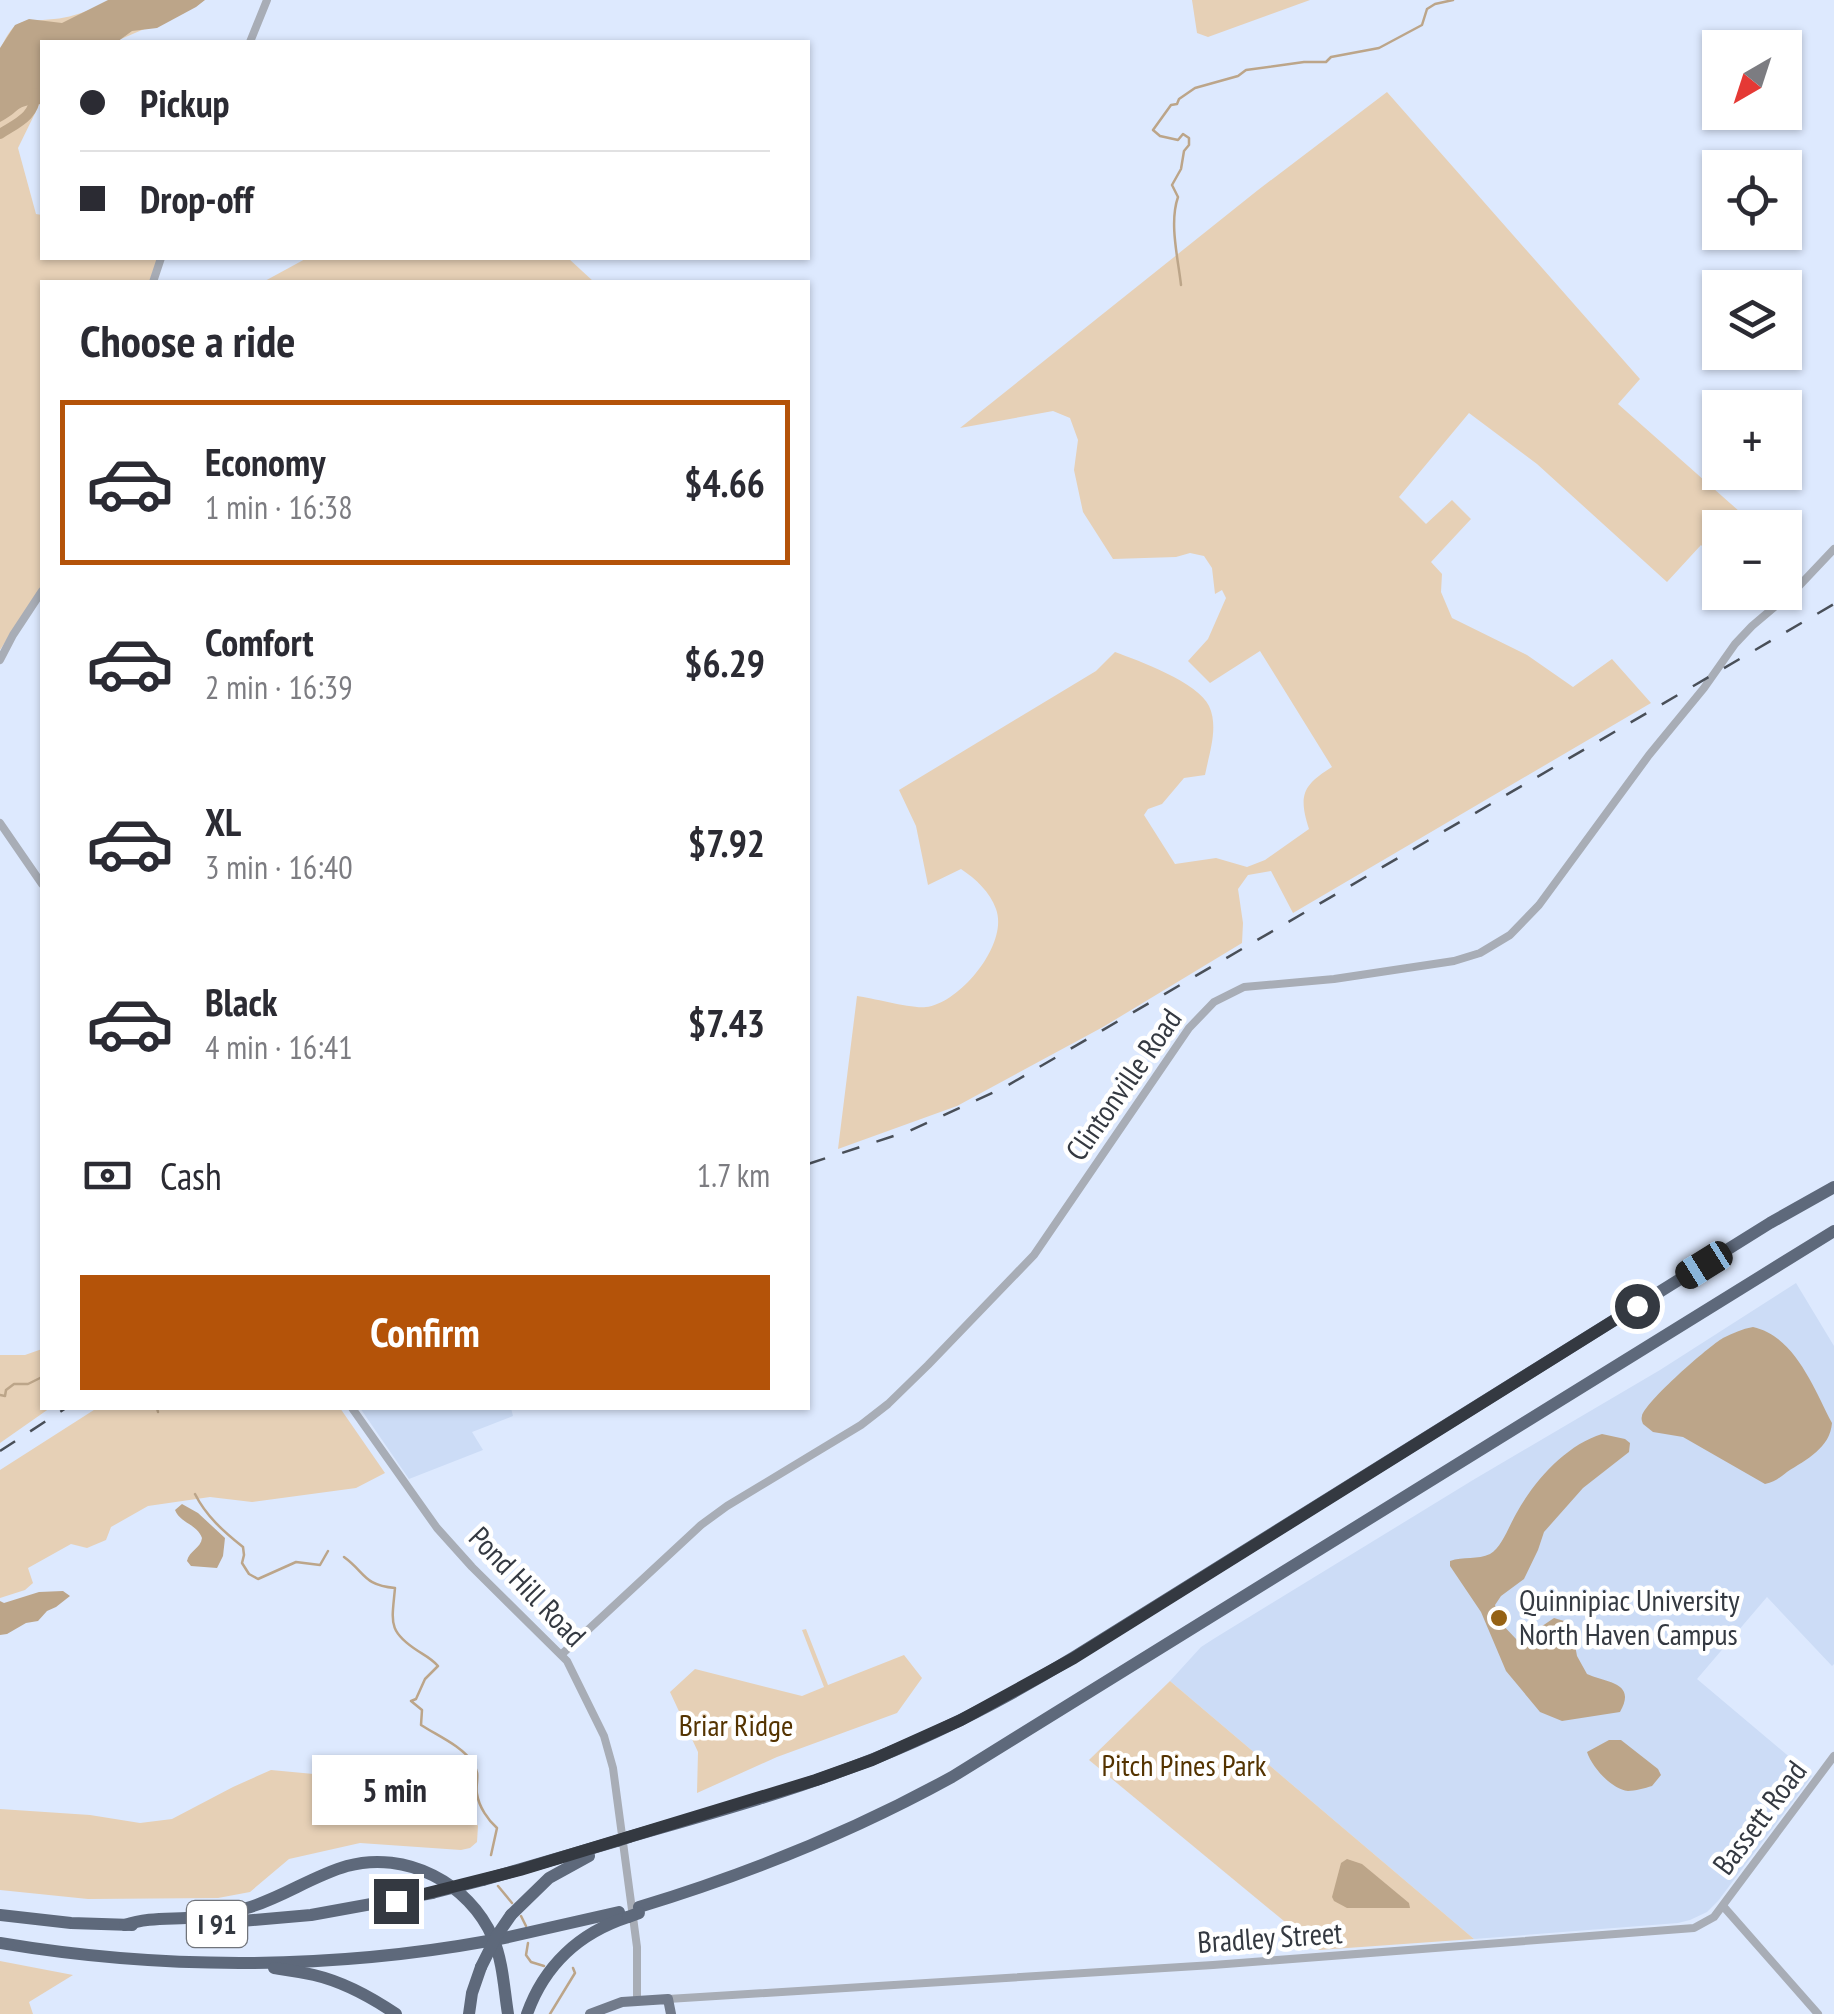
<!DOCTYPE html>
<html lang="en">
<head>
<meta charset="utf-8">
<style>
	:root { --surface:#fff; --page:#f2f2f3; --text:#2b2b33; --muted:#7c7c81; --line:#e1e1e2; --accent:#b45309 }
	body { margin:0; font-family:"PT Sans Narrow",sans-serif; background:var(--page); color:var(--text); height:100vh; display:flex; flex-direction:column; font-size:38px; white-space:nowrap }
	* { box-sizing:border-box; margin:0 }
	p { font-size:32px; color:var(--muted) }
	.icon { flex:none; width:55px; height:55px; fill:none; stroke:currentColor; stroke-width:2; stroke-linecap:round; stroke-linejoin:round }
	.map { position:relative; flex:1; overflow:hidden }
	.panel { position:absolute; left:40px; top:280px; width:770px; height:1130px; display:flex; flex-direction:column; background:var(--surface); border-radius:0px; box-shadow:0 2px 8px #0004 }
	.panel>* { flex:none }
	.hud { position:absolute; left:40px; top:40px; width:770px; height:220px; border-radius:0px; box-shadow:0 2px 8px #0004; display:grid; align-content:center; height:220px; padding:0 40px; background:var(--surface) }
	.needle { width:65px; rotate:219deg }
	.fabs { position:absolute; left:1702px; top:30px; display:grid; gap:20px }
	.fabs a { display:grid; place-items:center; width:100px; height:100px; border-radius:0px; background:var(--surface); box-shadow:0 2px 8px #0004; font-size:50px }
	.end { position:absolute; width:45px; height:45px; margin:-22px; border:12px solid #343941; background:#fff; box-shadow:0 0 0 5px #fff }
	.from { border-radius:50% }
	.bubble { position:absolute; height:70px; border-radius:0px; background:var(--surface); box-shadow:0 2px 8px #0004; font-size:32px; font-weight:700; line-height:70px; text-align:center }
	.car { position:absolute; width:30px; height:60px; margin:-30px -15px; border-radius:12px; box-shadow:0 0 8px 2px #0007; background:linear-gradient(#222 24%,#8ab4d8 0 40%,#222 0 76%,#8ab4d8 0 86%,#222 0) }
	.hud b { display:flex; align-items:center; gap:35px; height:95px; font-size:38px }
	.hud b+b { border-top:2px solid var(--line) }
	.hud i { width:25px; height:25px; background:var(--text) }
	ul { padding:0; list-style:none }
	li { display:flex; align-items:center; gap:30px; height:165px; margin:0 20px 15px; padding:0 20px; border:5px solid transparent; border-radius:0px }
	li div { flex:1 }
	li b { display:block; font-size:38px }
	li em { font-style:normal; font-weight:700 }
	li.selected { border-color:var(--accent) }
	li>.icon { width:90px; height:90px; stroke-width:1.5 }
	h2 { padding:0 40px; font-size:45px; line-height:120px }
	.pay { display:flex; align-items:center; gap:25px; height:110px; padding:0 40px; font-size:38px }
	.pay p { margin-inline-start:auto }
	.action { display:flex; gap:20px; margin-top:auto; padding:20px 40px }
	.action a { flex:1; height:115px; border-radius:0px; background:var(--accent); color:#fff; font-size:40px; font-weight:700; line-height:115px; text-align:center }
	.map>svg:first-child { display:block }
	.built { fill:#ccdcf6 }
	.green { fill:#e6d0b6 }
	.water { fill:#bca589 }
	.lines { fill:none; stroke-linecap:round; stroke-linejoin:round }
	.stream { stroke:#bca589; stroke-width:2.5 }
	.river { stroke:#bca589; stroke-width:10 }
	.minor { stroke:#a8adb6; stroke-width:8 }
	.major { stroke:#727b8b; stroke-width:10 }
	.highway { stroke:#5e697b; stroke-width:12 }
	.rail { stroke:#494f58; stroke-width:2.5; stroke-dasharray:18 18; stroke-linecap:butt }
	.highway-bridge { stroke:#5e697b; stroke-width:12 }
	.route { stroke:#343941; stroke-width:12 }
	.poi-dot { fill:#956215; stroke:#fff; stroke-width:4 }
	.labels { text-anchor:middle; stroke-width:9; stroke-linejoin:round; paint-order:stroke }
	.shield { fill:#fff; stroke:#71747a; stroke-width:2.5 }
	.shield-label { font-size:28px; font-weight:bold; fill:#343941 }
	.street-label { font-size:30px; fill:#343941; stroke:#fff }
	.poi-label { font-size:30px; fill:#343941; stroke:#fff; text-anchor:start }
	.park-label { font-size:30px; fill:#543300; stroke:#fff }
</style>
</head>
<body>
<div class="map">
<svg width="1834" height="2014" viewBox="0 0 1834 2014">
	<rect width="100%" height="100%" fill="#dde9fe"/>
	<!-- built -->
	<g class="built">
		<path d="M1796,1283l38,63v318l-2,2 -65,-69 -70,82 115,97 -94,125 -11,11 -17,8 -12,3 -204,16 -304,-258 31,-34 14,-9 258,-158 187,-110z"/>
		<path d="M360,1408h151l2,8 -41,16 11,18 -74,29z"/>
	</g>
	<!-- green -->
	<g class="green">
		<path d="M1192,0h118l-102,37 -11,-4z"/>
		<path d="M95,8l89,4 -70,30h-72v57l-24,49 18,66 6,1v43h116l-9,24h-107v304l-42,64v-600c16,-35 21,-27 54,-31 14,-1 27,-6 41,-11z"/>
		<path d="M1387,92l253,287 -22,25 139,123 -37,1v37l-19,-20 -34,37 -130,-118 -68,-51 -70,84 27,27 26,-24 19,19 -40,43 11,12 -1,18 11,26 75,37 46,32 39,-28 39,44 -358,210 -22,-42 -23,4 -10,14 5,34 -1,20 -139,84 -146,79 -119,43 19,-153c16,2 55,13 69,11 34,-4 83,-63 70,-98 -6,-17 -20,-30 -35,-40l-33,16 -12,-59 -17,-36 197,-119 19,-19c24,9 83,30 94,54 10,21 0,48 -4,69l-21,3 -22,26 -14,5 -4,6 31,49 41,-6 31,9 18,-7 44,-31c-11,-34 -6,-44 23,-62l-72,-116 -50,32 -22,-22 20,-22 18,-41 -4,-8 -7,4 -3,-26 -8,-12 -14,-3 -14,4 -63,2 -30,-47 -9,-42 4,-30 -8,-22 -17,-7 -93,17 298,-238z"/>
		<path d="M307,258h261l26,24h-331z"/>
		<path d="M42,1349v59h8l-50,35v-88h25z"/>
		<path d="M97,1408h243l45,65 -29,15 -104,14 -42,-5 -62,9 -37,21 -5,13 -19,8 -16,-4 -43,24 5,15 -8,7 -25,8v-128z"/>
		<path d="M806,1629l22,56 76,-30 18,23 -25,35 -120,44 -80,36 1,-41 -28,-60 25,-23 107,27 22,-9 -22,-57z"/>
		<path d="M1170,1681l304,258 -155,11 -230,-190z"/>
		<path d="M373,1768l56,14 37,22 12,22 -1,16 -7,6 -9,2 -101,-7 -71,16 -39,33 -32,6 -130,1 -88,-9v-81l90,6 50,8 32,-4 61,-32 38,-17 64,6z"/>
		<path d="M0,1961l73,14 -44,27 4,12h-33z"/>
	</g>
	<!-- water -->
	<g class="water">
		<path d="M108,0h97l-9,7 -39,21 -25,3 -15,11h-75v62c-29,1 -20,7 -42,18v-74l15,-23 14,-6 33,4z"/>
		<path d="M1753,1327c42,9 61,62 79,96 -2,25 -25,36 -45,49 -8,6 -12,10 -22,12l-82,-47 -30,-5 -10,-8c-1,-3 -2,-5 -1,-8 3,-14 67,-70 81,-78 10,-5 19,-9 30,-11z"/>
		<path d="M1602,1434l23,5 5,4 -1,9 -46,36 -39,44 -6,18 -14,29 -23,17 -6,9 5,17 17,18 9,-3 28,-19 17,5 6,33 10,18c20,9 50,8 33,38l-58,9 -22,-9 -34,-41 -25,-59 -31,-46v-5c13,-5 28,-1 40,-7 12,-7 19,-28 26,-40 18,-33 50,-69 86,-80z"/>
		<path d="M182,1504l16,9 27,25 -2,18 -6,12 -26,-2 -4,-5c2,-10 14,-13 15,-23 -5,-14 -22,-15 -27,-28z"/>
		<path d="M63,1591l7,5 -14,11 -9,4 -9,10 -12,2 -19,11 -7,1v-34l4,2 35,-11z"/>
		<path d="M1609,1740h12l37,29 3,6 -9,11c-7,2 -17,5 -24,5 -17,-2 -36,-24 -41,-39z"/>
		<path d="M1347,1859l15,5 47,39 1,5h-63l-13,-7 -2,-4 9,-34z"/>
	</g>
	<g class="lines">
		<!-- stream -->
		<g class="stream">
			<path d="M1181,285c-3,-27 -12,-62 -3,-88l-6,-12 9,-16 3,-18 5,-6v-7l-6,-4 -5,6 -18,-4 -7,-6 18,-25 6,-1 2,-5 16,-11 43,-12 8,-6 58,-8h22l5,-5 48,-9 43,-23 5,-16 8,-5 18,-4"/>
			<path d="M0,1395l5,1 1,-6 8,-6h14l14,-7"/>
			<path d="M157,1408l1,4"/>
			<path d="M195,1494c11,22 29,38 48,53l1,8 -2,8 7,11 9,5 38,-17 24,3 8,-14"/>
			<path d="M344,1557c22,16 19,28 51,31 -3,34 -8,43 23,63 8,5 14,8 20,15l-13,13 -9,20 -5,2 11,9 -1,15c17,11 41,21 52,38 8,11 2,20 4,31 2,13 11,26 20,34l-6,27"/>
			<path d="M498,1886l14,17"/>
			<path d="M521,1916l5,10"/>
			<path d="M528,1943l-2,12 5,7 13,4"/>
			<path d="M550,2014l25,-41 -2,-5"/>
		</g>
		<!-- river -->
		<path class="river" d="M0,134c17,-11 36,-18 35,-41"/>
		<!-- minor -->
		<g class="minor">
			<path d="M250,42l17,-42"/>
			<path d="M153,282l8,-24"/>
			<path d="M0,660l13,-25 29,-44"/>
			<path d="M0,823l42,61"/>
			<path d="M352,1408l85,120 35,39 95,94 37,75 9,32 24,179v53"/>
			<path d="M562,1654l139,-129 26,-19 134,-81 27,-21 40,-39 106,-110 155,-227 25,-26 30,-15 90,-8 120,-18 26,-8 30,-18 29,-30 110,-150 55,-67 31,-44 17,-18 46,-39 36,-38"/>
			<path d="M1723,1906l95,108"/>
			<path d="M668,1999l545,-34 481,-37 20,-11 120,-161"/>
		</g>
		<!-- major -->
		<path class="major" d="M590,2014l32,-12 46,-3 3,15"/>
		<!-- highway -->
		<g class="highway">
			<path d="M629,1837c76,-22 153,-43 226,-71 77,-29 149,-66 219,-109l696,-434 64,-36"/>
			<path d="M483,1880l134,-39"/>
			<path d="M639,1907c109,-33 213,-75 313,-130l882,-546"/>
			<path d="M0,1915l71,8 61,2"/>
			<path d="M511,1915l38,-37 40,-22"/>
			<path d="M207,1924l104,-9 121,-22"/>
			<path d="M125,1925c20,-7 40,-6 61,-7 21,-1 41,-4 61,-10 35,-10 65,-32 100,-42 59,-16 122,17 146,72 10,24 11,51 15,76"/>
			<path d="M500,1939l119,-27"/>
			<path d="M0,1943c160,27 328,27 488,-2"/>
			<path d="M274,1968c13,2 27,4 40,7 30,7 57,22 82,39"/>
			<path d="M469,2014l3,-21 9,-26"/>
			<path d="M527,2014c17,-48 52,-81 101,-97"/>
		</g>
		<!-- rail -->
		<g class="rail">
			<path d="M808,1164l101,-33 96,-44 829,-483"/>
			<path d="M0,1451l66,-43"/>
		</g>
		<!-- highway-bridge -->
		<g class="highway-bridge">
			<path d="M617,1841l12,-4"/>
			<path d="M432,1893l51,-13"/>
			<path d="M628,1917l11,-4"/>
			<path d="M481,1967l15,-30 15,-22"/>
		</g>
	</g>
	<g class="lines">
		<!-- route -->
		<path class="route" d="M396,1901l124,-31 296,-90 56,-20 89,-40 113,-62 563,-352"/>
	</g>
	<!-- markers -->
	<circle class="poi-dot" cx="1499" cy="1618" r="10"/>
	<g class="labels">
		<!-- shield labels -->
		<rect class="shield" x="187" y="1901" width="60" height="46" rx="8"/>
		<g class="shield-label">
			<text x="217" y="1934">I 91</text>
		</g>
		<!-- street labels -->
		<g class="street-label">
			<text transform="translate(1124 1085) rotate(-55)" y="10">Clintonville Road</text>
			<text transform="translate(527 1587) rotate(46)" y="10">Pond Hill Road</text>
			<text transform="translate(1760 1818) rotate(-53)" y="10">Bassett Road</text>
			<text transform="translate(1270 1938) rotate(-4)" y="10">Bradley Street</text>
		</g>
		<!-- poi labels -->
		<g class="poi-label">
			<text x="1519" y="1611">Quinnipiac University<tspan x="1519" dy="34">North Haven Campus</tspan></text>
		</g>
		<!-- park labels -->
		<g class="park-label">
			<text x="736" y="1736">Briar Ridge</text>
			<text x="1184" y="1776">Pitch Pines Park</text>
		</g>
	</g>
</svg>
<div class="fabs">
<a><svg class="needle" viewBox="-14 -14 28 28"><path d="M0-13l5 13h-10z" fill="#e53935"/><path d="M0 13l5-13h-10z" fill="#7c7c81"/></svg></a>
<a><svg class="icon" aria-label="locate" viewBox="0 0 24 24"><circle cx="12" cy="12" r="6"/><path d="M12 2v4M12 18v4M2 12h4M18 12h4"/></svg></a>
<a><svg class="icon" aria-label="layers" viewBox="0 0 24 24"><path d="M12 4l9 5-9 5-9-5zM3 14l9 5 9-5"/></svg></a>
<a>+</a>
<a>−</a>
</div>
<i class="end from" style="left:1637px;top:1306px"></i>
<i class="end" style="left:396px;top:1901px"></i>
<div class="bubble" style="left:312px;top:1755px;width:165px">5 min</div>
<i class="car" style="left:1704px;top:1265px;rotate:238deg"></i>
<div class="hud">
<b><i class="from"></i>Pickup</b>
<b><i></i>Drop-off</b>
</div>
<section class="panel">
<h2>Choose a ride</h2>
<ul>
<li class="selected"><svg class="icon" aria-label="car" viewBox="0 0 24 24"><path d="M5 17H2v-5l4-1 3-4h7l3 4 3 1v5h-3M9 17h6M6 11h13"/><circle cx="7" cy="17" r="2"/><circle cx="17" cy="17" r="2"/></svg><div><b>Economy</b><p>1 min · 16:38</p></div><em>$4.66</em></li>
<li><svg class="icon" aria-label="car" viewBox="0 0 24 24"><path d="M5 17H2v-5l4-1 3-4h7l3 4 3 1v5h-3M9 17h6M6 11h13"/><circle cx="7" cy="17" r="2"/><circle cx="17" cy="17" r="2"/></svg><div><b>Comfort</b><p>2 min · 16:39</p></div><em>$6.29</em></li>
<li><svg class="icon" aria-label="car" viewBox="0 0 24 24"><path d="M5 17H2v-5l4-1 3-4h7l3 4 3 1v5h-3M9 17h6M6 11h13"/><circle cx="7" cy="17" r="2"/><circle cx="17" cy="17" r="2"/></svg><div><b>XL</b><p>3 min · 16:40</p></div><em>$7.92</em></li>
<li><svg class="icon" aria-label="car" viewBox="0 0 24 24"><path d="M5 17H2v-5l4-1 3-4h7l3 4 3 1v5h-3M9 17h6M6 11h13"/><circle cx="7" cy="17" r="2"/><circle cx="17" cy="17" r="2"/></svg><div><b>Black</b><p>4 min · 16:41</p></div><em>$7.43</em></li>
</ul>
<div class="pay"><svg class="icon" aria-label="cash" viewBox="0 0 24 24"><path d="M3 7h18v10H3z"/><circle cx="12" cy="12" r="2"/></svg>Cash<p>1.7 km</p></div>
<div class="action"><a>Confirm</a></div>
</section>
</div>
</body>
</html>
